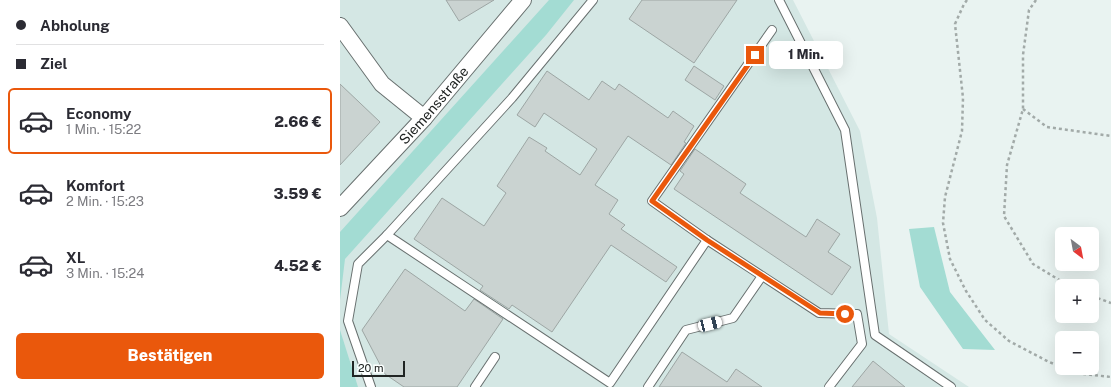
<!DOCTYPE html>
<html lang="de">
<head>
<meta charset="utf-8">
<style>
	:root { --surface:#fff; --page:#f7f7f7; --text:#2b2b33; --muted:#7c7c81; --line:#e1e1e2; --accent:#ea580c }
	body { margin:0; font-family:"Public Sans",sans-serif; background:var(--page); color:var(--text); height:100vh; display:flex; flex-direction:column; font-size:15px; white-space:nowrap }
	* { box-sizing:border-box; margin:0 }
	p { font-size:13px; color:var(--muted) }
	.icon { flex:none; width:22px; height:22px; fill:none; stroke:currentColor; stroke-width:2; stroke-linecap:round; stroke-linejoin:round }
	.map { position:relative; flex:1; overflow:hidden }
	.drawer { display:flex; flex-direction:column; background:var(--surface); width:340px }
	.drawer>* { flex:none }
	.guide { display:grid; align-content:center; height:88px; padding:0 16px; background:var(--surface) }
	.needle { width:26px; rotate:148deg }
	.fabs { position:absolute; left:715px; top:227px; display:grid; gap:8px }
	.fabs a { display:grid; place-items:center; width:44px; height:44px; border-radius:6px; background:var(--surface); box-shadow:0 4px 16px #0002; font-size:20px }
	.scale { position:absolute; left:12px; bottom:10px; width:53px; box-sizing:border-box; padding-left:4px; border:2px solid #202423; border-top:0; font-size:11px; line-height:14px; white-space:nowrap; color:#202423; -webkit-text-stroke:3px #fbfffe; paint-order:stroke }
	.end { position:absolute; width:18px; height:18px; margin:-9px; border:5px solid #ea580c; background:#fff; box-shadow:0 0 0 2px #fff }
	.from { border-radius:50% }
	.bubble { position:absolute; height:28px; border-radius:6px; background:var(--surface); box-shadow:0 4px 16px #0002; font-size:13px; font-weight:800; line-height:28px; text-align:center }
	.car { position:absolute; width:12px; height:24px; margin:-12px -6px; border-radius:5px; box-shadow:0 0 3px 1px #0007; background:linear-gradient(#fff 24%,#345 0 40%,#fff 0 76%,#345 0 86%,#fff 0) }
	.guide b { display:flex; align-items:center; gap:14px; height:38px; font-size:15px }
	.guide b+b { border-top:1px solid var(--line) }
	.guide i { width:10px; height:10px; background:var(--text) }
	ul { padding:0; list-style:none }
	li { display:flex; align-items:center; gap:12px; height:66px; margin:0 8px 6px; padding:0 8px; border:2px solid transparent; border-radius:6px }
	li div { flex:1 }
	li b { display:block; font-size:15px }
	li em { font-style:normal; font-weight:800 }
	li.selected { border-color:var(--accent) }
	li>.icon { width:36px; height:36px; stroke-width:1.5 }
	.cta { display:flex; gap:8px; margin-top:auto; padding:8px 16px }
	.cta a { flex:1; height:46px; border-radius:6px; background:var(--accent); color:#fff; font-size:16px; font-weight:800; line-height:46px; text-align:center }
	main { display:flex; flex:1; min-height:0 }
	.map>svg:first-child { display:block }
	.built { fill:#d4e7e4 }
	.green { fill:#a3dcd3 }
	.building { fill:#cad3d1; stroke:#9da6a4 }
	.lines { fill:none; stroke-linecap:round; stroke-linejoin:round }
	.service-casing { stroke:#68706f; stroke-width:10 }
	.minor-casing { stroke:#68706f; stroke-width:18 }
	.path { stroke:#a2aaa8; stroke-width:2.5; stroke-dasharray:3 3; stroke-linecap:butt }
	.service { stroke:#fff; stroke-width:8 }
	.minor { stroke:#fff; stroke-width:16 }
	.route { stroke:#ea580c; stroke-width:5 }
	.labels { text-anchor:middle; stroke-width:3; stroke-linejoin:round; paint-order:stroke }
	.street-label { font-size:14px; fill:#202423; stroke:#fbfffe }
</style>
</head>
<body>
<main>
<section class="drawer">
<div class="guide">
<b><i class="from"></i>Abholung</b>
<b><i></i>Ziel</b>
</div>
<ul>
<li class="selected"><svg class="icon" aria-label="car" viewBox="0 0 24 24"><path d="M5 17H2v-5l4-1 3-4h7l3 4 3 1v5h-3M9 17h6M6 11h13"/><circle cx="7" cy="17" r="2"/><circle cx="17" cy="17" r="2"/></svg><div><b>Economy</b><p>1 Min. · 15:22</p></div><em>2.66 €</em></li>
<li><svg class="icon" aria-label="car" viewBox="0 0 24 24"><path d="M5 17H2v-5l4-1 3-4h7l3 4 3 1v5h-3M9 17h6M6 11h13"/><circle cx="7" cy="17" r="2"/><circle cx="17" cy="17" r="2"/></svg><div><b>Komfort</b><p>2 Min. · 15:23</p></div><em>3.59 €</em></li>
<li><svg class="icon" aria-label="car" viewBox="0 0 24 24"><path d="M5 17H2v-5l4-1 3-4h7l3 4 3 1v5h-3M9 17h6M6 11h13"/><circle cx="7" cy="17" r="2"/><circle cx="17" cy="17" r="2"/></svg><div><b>XL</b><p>3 Min. · 15:24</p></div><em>4.52 €</em></li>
</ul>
<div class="cta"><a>Bestätigen</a></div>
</section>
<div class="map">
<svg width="771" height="387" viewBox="0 0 771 387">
	<rect width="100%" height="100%" fill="#e9f3f1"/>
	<!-- built -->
	<path class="built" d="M0,0h453l67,131 17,87 12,116 80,53h-629z"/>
	<!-- green -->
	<g class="green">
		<path d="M209,0h25l-28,35 -201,224 -5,41v-68z"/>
		<path d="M594,227l16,65 45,58 -32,-1 -43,-62 -11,-58z"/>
		<path d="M0,330l18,57h-18z"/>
	</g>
	<!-- building -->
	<g class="building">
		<path d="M106,0h48l-35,21z"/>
		<path d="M302,0h95l-43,63 -65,-44z"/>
		<path d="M354,66l30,20 -9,14 -30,-20z"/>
		<path d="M207,71l42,29 13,-19 13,9 4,-6 49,34 5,-7 21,15 -10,16 2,1 -15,22 -43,-29 -33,49 23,15 -9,14 16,11 -4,4 56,38 -11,15 -55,-37 -59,87 -40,-27 -3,4 -29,-19 3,-4 -69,-47 28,-41 42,28 22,-33 -9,-7 32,-49 18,11 -2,3 35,24 17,-26 -53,-36 -9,14 -18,-12z"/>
		<path d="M0,84l40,38 -40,43z"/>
		<path d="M355,149l51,35 -6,9 66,44 11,-18 23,15 -12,18 23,15 -19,28 -158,-106 10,-15 -4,-3z"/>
		<path d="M65,269l60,42 9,-12 29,20 -46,68h-53l-19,-13 -23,-44z"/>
		<path d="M342,352l45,30 9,-13 26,18h-103z"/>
		<path d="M533,361l32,26h-53z"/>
	</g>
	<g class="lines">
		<defs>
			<g id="service">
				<path d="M439,0l66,130 30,205 76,52"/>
				<path d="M432,30l-120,171 55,39 112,73 38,1 5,30 -33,43"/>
				<path d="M47,235l223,148 97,-143"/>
				<path d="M31,387l-23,-66 10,-57 29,-29 125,-137 81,-98"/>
				<path d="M135,387l20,-30"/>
				<path d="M308,387l38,-57 47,-12 29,-42"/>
			</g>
			<g id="minor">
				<path d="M0,26l42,58 42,34"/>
				<path id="s1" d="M0,208l84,-90 99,-118"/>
			</g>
		</defs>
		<!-- service casing -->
		<use href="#service" class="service-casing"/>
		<!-- minor casing -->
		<use href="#minor" class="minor-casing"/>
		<!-- path -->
		<g class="path">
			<path d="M627,0l-3,4 -9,20 8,74 -1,33 -17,66 -2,26 7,36 16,32 19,29 24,21 40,21 13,5"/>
			<path d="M696,0l-7,10 -6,45v54l-16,56 -3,51 29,48 36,22"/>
			<path d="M683,109l24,18 64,9"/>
			<path d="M752,296l19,7"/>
			<path d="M726,368l18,6 27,3"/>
		</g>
		<!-- service -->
		<use href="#service" class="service"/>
		<!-- minor -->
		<use href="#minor" class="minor"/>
	</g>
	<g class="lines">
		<!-- route -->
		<path class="route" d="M415,55l-103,146 55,39 113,73 25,1"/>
	</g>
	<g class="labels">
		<!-- street labels -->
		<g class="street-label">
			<text dy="5" stroke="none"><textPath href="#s1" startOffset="139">Siemensstraße</textPath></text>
		</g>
	</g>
</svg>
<div class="fabs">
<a><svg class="needle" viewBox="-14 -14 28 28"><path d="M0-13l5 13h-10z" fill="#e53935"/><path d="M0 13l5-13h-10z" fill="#7c7c81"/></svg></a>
<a>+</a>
<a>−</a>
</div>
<div class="scale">20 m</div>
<i class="end from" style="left:505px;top:314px"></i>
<i class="end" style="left:415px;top:55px"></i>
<div class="bubble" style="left:429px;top:41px;width:74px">1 Min.</div>
<i class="car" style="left:370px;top:324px;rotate:76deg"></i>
</div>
</main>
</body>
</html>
